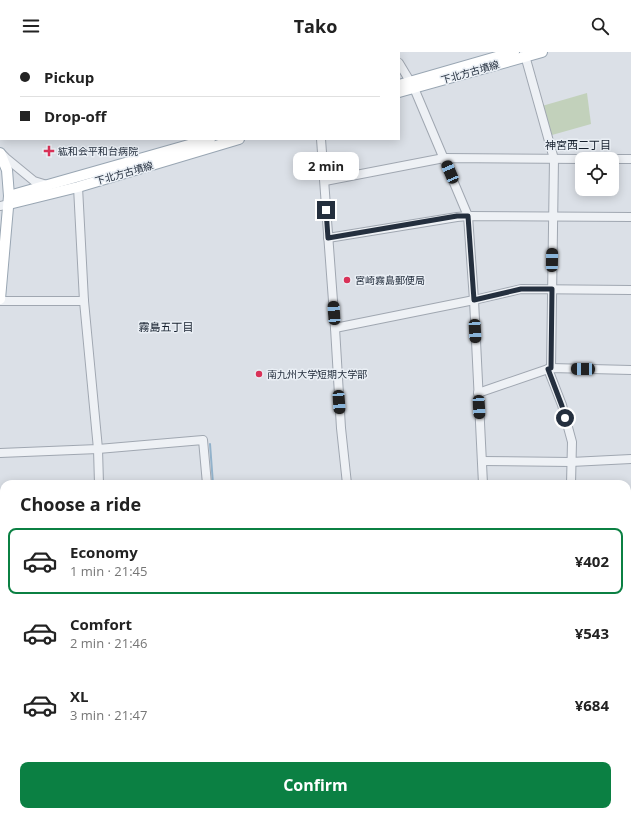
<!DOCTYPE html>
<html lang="en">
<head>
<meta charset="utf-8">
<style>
	:root { --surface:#fff; --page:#f6f6f6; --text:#222; --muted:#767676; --line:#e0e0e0; --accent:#0b8043 }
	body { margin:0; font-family:"Open Sans","Noto Sans JP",sans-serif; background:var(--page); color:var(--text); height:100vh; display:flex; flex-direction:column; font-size:15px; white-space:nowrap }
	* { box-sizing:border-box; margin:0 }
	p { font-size:13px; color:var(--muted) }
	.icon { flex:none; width:22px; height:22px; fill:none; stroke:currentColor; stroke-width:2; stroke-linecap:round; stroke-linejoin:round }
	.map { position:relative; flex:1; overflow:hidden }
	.side { position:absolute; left:0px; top:428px; width:631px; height:336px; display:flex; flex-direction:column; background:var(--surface); border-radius:12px 12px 0 0; box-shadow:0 2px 10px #0003 }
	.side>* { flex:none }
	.banner { position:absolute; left:0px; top:0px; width:400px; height:88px; box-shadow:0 2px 10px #0003; display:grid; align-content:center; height:88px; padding:0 20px; background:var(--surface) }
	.controls { position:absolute; left:575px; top:100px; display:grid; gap:8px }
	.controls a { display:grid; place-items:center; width:44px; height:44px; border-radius:8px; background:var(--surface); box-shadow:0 2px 10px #0003; font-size:20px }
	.end { position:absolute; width:18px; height:18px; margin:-9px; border:5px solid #242f3e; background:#fff; box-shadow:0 0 0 2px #fff }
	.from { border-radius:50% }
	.bubble { position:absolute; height:28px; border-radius:8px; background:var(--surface); box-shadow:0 2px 10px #0003; font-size:13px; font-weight:700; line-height:28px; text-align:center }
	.car { position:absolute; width:12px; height:24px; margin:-12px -6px; border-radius:5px; box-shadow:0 0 3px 1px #0007; background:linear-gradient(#222 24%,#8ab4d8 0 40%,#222 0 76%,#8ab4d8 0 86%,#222 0) }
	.banner b { display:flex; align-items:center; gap:14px; height:38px; font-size:15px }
	.banner b+b { border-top:1px solid var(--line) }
	.banner i { width:10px; height:10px; background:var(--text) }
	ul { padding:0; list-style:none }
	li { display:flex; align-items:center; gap:12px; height:66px; margin:0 8px 6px; padding:0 12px; border:2px solid transparent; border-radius:8px }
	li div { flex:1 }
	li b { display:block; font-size:15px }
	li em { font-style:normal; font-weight:700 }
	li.selected { border-color:var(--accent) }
	li>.icon { width:36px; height:36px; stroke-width:1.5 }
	h2 { padding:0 20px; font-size:18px; line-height:48px }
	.cta { display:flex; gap:8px; margin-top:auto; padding:8px 20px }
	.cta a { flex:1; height:46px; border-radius:8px; background:var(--accent); color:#fff; font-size:16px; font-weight:700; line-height:46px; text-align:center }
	header { display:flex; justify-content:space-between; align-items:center; height:52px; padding:0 20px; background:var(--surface); font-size:18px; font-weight:700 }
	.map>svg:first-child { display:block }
	.green { fill:#c2d1bb }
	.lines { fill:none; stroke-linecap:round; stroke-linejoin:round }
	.stream { stroke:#92b2cb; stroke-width:2 }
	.minor-casing { stroke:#a0a7b1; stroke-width:10 }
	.major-casing { stroke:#99a6b3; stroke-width:12 }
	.minor { stroke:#eef1f5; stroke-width:8 }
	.major { stroke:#fff; stroke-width:10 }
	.route { stroke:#242f3e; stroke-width:5 }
	.poi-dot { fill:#d93258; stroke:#eaeff5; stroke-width:1.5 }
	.labels { text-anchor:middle; stroke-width:3; stroke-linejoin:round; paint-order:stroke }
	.street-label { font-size:10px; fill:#242f3e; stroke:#eaeff5 }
	.poi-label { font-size:10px; fill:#242f3e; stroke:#eaeff5; text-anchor:start }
	.neighbourhood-label { font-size:11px; fill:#16202e; stroke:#eaeff5 }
</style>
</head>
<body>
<header><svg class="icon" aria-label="menu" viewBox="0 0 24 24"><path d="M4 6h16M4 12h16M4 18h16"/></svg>Tako<svg class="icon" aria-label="search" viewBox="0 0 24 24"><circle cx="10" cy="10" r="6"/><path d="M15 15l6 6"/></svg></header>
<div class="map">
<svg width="631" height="764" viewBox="0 0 631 764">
	<rect width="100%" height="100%" fill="#dbe0e7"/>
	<!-- green -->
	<g class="green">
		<path d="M587,41l4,31 -39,11 -10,-29z"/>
		<path d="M627,472h4v292h-41v-4h37z"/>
		<rect x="354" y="760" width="68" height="4"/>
	</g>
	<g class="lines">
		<!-- stream -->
		<g class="stream">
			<path d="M210,392l3,40"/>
			<path d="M398,764l2,-4"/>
		</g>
		<defs>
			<g id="minor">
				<path d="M11,0l1,1"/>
				<path d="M315,0v1"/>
				<path d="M392,0l1,1"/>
				<path d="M524,0l30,107 -3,209"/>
				<path d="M31,1l1,-1"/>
				<path d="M75,1l4,-1"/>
				<path d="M226,1l4,-1"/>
				<path d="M344,1l2,-1"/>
				<path d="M399,11l15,25 54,128 6,84 9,184"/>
				<path d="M0,57l1,-2"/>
				<path d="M321,87l14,189 6,100 6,56"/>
				<path d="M2,102l4,4 28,23 13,4"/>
				<path d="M612,107h19"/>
				<path d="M325,129l119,-23 138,1"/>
				<path d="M78,135l6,114 14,148 1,35"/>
				<path d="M0,154l9,-2"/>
				<path d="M328,186l129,-21 11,-1 163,1"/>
				<path d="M0,249h84"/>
				<path d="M335,276l139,-28 47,-11 110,1"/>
				<path d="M548,317l14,36 10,37 -1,42"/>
				<path d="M478,341l73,-25 80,2"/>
				<path d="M0,401l98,-4 105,-9 4,44"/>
				<path d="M482,409l89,1 60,-3"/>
				<path d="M627,460h4"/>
				<path d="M0,488l4,-1"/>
				<path d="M0,562h4"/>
				<path d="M0,637l4,-1"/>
				<path d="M0,714l4,-1"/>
				<path d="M88,764v-4"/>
				<path d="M126,764l217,-3"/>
			</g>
			<g id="major">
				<path d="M399,33l115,-33"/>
				<path d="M399,40l143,-40"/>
				<path d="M0,101l7,17 2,26 -9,103"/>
				<path d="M9,144l201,-57"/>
				<path d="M9,152l69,-17 161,-48"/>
			</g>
		</defs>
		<!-- minor casing -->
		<use href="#minor" class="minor-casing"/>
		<!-- major casing -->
		<use href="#major" class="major-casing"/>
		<!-- minor -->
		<use href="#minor" class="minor"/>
		<!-- major -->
		<use href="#major" class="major"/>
	</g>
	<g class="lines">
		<!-- route -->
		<path class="route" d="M326,158l2,28 129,-22h11l6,84 47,-11h31l-1,79 -3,1 14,37 3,12"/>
	</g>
	<!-- markers -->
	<g class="poi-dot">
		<path d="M47 93h4v4h4v4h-4v4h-4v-4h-4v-4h4z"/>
		<circle cx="347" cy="228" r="4"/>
		<circle cx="259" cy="322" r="4"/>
	</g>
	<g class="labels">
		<!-- street labels -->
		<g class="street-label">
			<text transform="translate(470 20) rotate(-16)" y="4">下北方古墳線</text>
			<text transform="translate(124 121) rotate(-16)" y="4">下北方古墳線</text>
		</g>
		<!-- poi labels -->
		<g class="poi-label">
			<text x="58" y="103">紘和会平和台病院</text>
			<text x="355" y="232">宮崎霧島郵便局</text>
			<text x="267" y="326">南九州大学短期大学部</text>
		</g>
		<!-- neighbourhood labels -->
		<g class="neighbourhood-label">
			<text x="578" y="97">神宮西二丁目</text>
			<text x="166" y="279">霧島五丁目</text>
		</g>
	</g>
</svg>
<div class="controls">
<a><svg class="icon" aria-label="locate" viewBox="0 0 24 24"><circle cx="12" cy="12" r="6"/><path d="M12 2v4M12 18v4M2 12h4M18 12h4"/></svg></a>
</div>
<i class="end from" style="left:565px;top:366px"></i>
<i class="end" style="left:326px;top:158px"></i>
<div class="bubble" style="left:293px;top:100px;width:66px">2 min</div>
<i class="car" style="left:450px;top:120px;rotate:337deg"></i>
<i class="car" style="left:552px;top:208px;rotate:1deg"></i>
<i class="car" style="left:334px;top:261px;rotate:356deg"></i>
<i class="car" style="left:475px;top:279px;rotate:177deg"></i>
<i class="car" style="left:583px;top:317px;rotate:271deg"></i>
<i class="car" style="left:339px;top:350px;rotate:176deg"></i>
<i class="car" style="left:479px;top:355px;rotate:177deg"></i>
<div class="banner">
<b><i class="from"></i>Pickup</b>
<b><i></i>Drop-off</b>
</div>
<section class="side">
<h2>Choose a ride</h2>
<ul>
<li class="selected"><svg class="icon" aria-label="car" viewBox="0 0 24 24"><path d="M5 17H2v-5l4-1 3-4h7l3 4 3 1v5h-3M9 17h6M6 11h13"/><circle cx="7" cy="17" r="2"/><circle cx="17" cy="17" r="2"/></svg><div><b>Economy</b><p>1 min · 21:45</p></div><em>¥402</em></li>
<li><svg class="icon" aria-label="car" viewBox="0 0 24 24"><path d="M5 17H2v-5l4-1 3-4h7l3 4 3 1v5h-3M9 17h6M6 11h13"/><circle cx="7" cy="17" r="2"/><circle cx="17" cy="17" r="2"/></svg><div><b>Comfort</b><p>2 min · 21:46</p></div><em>¥543</em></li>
<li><svg class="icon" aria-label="car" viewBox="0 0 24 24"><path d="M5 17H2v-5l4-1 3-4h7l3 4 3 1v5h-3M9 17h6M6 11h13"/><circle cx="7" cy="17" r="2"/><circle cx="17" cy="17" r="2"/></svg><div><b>XL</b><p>3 min · 21:47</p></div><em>¥684</em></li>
</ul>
<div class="cta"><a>Confirm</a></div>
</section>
</div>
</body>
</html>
